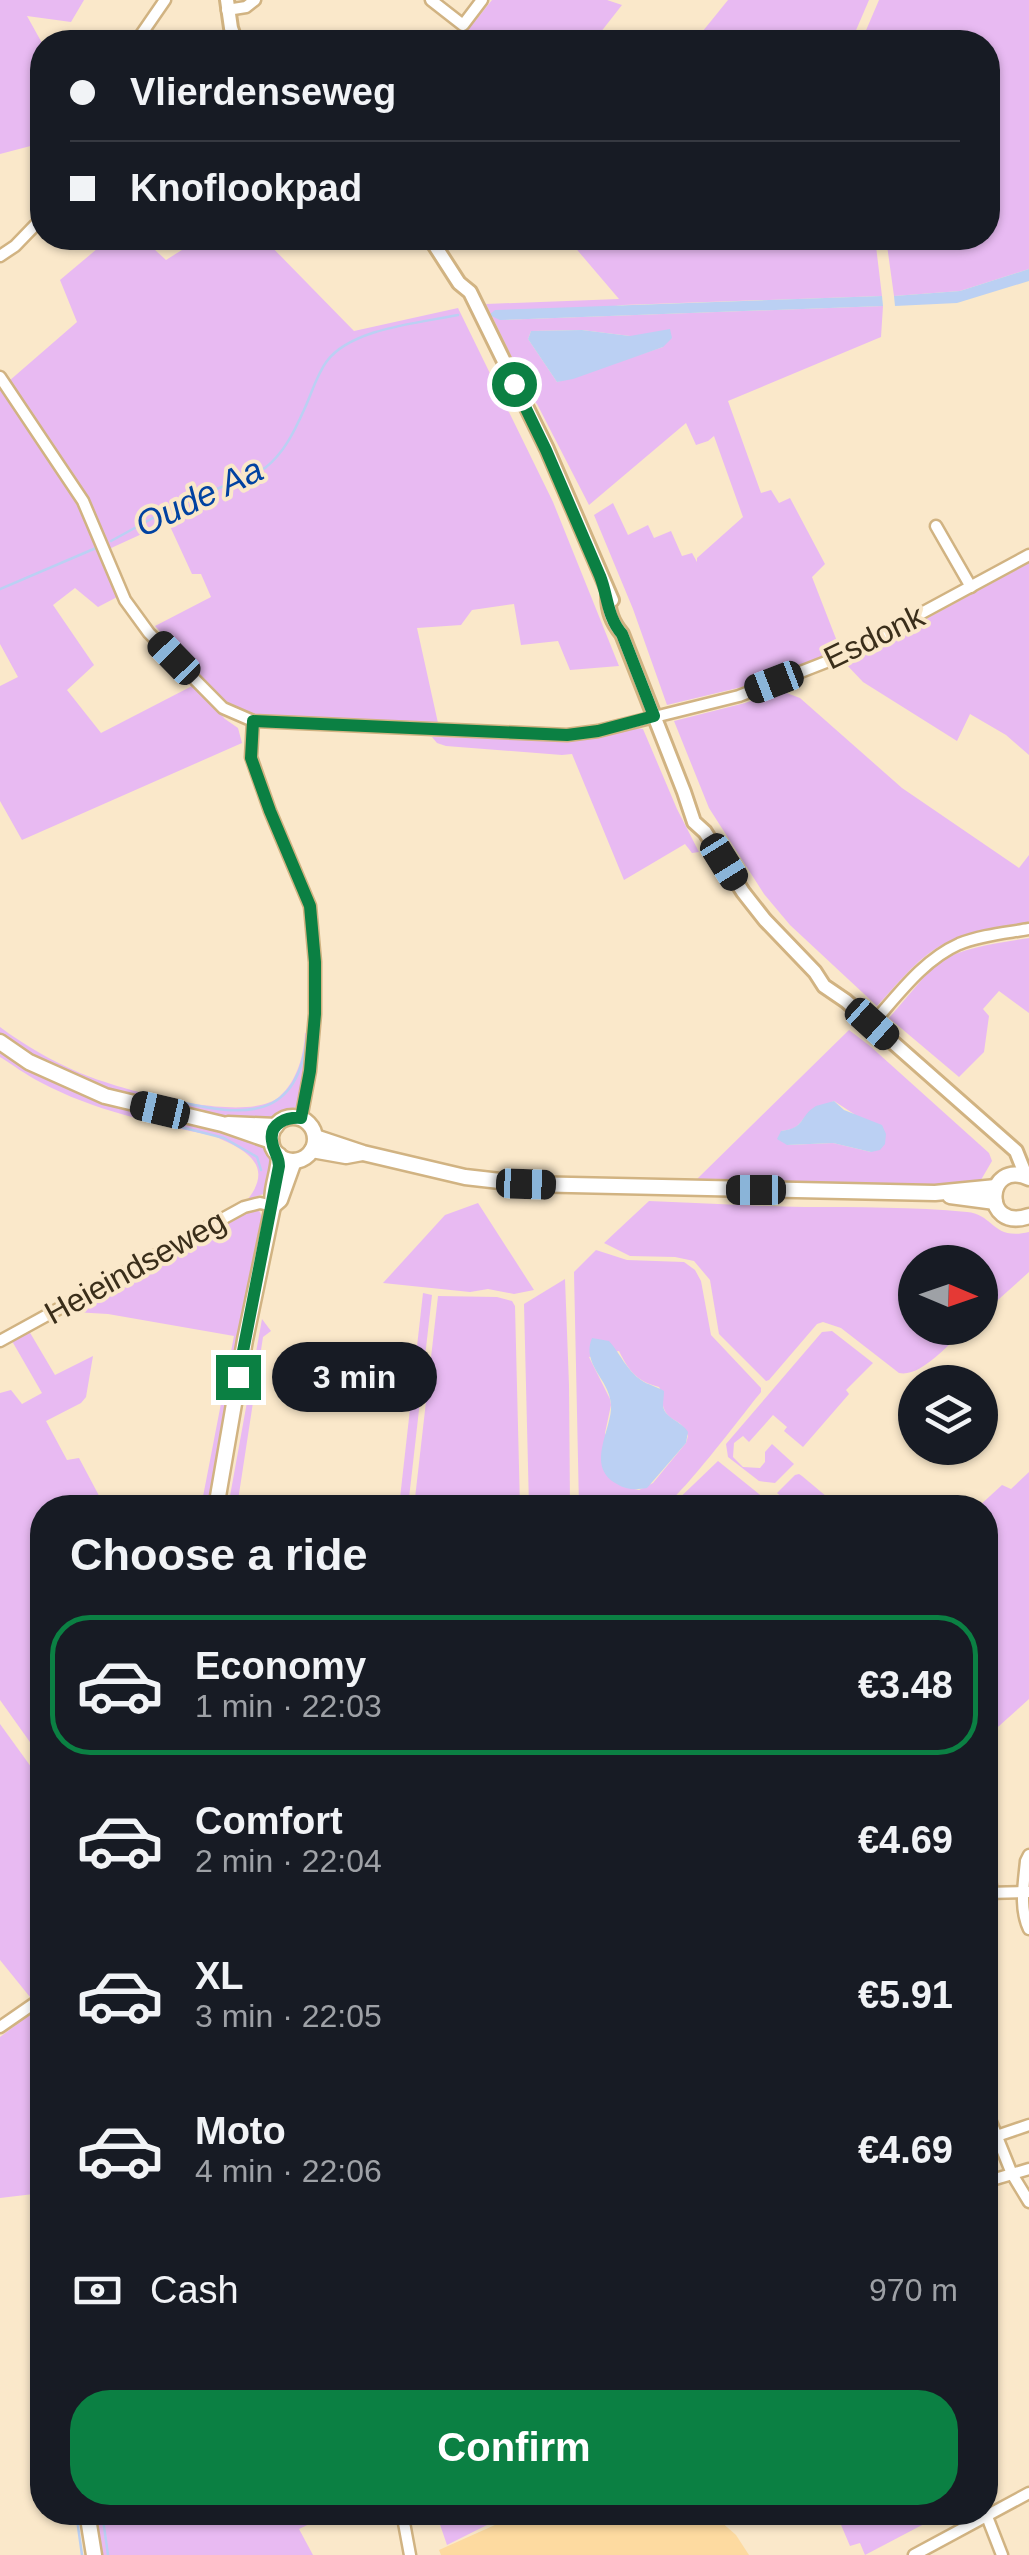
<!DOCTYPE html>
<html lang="en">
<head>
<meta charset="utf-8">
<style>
	:root { --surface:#171b24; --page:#242831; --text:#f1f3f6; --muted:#9ea1a6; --line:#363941; --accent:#0b8043 }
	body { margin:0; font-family:Arial,sans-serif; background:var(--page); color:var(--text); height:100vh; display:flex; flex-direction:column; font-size:38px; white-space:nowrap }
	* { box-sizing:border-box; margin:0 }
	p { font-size:32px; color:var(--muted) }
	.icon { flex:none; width:55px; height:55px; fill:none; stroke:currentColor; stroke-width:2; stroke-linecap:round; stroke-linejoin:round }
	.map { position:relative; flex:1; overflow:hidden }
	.panel { position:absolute; left:30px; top:1495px; width:968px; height:1030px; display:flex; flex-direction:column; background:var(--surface); border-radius:40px; box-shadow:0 2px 8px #0004 }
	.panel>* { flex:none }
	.guide { position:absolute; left:30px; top:30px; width:970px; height:220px; border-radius:40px; box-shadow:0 2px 8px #0004; display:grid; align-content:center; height:220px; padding:0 40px; background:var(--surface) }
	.needle { width:65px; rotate:92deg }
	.fabs { position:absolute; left:898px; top:1245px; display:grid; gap:20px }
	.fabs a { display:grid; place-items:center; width:100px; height:100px; border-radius:50%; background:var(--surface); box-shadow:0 2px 8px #0004; font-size:50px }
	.end { position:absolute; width:45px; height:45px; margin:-22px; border:12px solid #0b8043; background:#fff; box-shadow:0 0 0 5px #fff }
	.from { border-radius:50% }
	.bubble { position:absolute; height:70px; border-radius:35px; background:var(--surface); box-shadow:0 2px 8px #0004; font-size:32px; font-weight:800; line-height:70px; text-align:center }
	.car { position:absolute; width:30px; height:60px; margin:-30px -15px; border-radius:12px; box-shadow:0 0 8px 2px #0007; background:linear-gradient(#222 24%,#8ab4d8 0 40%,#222 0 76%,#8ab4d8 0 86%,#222 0) }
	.guide b { display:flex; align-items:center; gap:35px; height:95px; font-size:38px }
	.guide b+b { border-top:2px solid var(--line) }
	.guide i { width:25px; height:25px; background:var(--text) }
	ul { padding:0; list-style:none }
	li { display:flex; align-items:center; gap:30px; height:140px; margin:0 20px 15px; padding:0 20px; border:5px solid transparent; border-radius:40px }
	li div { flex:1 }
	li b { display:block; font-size:38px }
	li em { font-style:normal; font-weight:800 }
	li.current { border-color:var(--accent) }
	li>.icon { width:90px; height:90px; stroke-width:1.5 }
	h2 { padding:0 40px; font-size:45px; line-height:120px }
	.pay { display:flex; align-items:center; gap:25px; height:110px; padding:0 40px; font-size:38px }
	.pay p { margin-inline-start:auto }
	.action { display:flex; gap:20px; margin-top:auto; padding:20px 40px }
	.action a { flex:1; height:115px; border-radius:40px; background:var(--accent); color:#fff; font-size:40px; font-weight:800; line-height:115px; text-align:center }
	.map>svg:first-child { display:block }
	.built { fill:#fddaa0 }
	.green { fill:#e8baf2; fill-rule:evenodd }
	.water { fill:#bbd0f3 }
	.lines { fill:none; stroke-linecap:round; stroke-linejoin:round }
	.stream { stroke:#bbd0f3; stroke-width:2.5 }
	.minor-casing { stroke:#d1b382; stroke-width:15 }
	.tertiary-casing { stroke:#d1b382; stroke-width:18 }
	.secondary-casing { stroke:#d1b382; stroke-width:19 }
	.minor { stroke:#fff; stroke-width:10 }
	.tertiary { stroke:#fff; stroke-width:12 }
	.secondary { stroke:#fff; stroke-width:14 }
	.route { stroke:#0b8043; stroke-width:12 }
	.labels { text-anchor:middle; stroke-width:8; stroke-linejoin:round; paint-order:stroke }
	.street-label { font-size:32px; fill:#3a2e1a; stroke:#fae8ca }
	.water-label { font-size:35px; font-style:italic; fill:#0142a1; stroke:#fae8ca }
</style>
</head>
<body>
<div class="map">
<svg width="1029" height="2555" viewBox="0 0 1029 2555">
	<rect width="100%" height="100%" fill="#fae8ca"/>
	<!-- built -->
	<path class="built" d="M710,2512l26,23 13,20h-308l-2,-5 83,-37z"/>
	<!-- green -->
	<g class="green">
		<path d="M0,0h84l-13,22 -44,-6 15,27v100l-42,11z"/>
		<path d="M492,0h115l15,5 -29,37h-135z"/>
		<path d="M728,0h141l-18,42h-157z"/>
		<path d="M879,0h150v269l-69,22 -66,5 -8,-58h102v-196h-127z"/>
		<path d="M110,238h32l24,22 27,-17 -5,-5h75l91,93 104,-23 95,194 66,164 -49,4 -12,-29 -37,4 -7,-41 -42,6 -11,15 -44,3 21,95 -193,-9 -17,-8 -73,-80 56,-29 -10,-23h-9l-24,-52 -59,27 -28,-62 -72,-106 68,-59 -17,-42z"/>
		<path d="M567,238h308l7,58 -259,9 -123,15 383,-14 -2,31 -153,64 33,92 10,-3 8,13 11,-5 35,66 -13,13 28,72 -94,37 -79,19 -34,-96 -39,-94 19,-12 15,32 20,-10 6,13 17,-7 11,25 10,-3 5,9v-4l46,-41 -29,-81 -6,5 -12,4 -10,-22 -97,82 -52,-101 -5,-5 -46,-95 133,-5zM582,330l48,6 33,11 -106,35 -29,-43 3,-8z"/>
		<path d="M0,385l57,82 22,39 42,89 -23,12 -23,-19 -22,17 41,60 -27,25 34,43 93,-48 31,34 13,9 4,15 -220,97 -22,-39v-115l18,-9 -18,-33z"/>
		<path d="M1029,563v192l-23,-20 -36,-21 -13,27 -94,-59 -18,-19z"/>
		<path d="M784,692l16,6 102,90 117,80 10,-13v69c-28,5 -61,7 -87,21 -26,14 -45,40 -65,61l-87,-81 -26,-31 -55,-86 -35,-87 71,-18 29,-10z"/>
		<path d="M636,728l7,1 34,80 22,43 -7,1 -7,-9 -61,36 -52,-126 -10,1 -116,-9 -9,-3 -5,-6 152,3z"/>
		<path d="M1029,938v75l-30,-22 -16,18 6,7 -5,36 -25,25 -70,-59 47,-55c28,-16 61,-20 93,-25z"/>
		<path d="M0,1027c24,18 52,34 80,46 38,16 168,53 200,23 17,-15 24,-41 25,-63l7,1 -13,68 -3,5 -29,15 -52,-6 -111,-27 -48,-19 -56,-33z"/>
		<path d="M849,1030l21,16 119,107 3,8 -14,24 -40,4 -241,-10zM834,1101l20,13 17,38 -38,-9 -46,2 -6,-14c19,-2 16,-7 28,-18 6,-5 17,-8 25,-12z"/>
		<path d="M0,1050l43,26 29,13 51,18 13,9 31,7 13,-2 37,7 48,15 9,16 -7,34 -19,6c27,-35 -4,-50 -34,-63 -60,-13 -120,-25 -174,-54 -14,-7 -27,-17 -40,-25z"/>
		<path d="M649,1201c52,2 103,5 155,6 55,0 109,0 163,5 27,2 25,29 62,20v40l-49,44v-54h-65v66h52c-17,14 -46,50 -68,45l-58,-45 -18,-6 -6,2 -48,56 -3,1 -47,-47 -9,-54 -16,-19 -19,-4 -45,-1 -26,-13z"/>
		<path d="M478,1203l56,87 -20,4 -26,-5 -18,3 -87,-9 62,-68z"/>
		<path d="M254,1208l6,4 3,9 -12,54 -41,232h-9l33,-171 -126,-22 -34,-2 -2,-5z"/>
		<path d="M596,1250l31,10 57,2 11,8 6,11 10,54 50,53v4c-15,18 -83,109 -98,114 -13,5 -19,-4 -30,-6 -11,-2 -20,6 -31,7 -7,2 -16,0 -23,0l-5,-235zM619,1351c10,20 17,30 40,36 7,11 1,15 6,24 6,12 17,7 23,25l-2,7 -33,40 -14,7 -10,-2 -24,-55 6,-28 -1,-6 -21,-42z"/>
		<path d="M565,1279l4,106 1,122h-41l-5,-203z"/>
		<path d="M423,1293l9,2 -24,212h-9z"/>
		<path d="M438,1296l59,1 15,4 3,5 5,201h-106z"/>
		<path d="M262,1319l9,12 -8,6 -26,170h-9z"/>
		<path d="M29,1331l26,44 38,-19 -7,41 -5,6 -35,18 21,39 12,-2 26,49 -63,1v251l-42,-59v-307l11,-3 11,14 20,-11 -30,-52z"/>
		<path d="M832,1331l41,32 -27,27 3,4 -46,53 -19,-16 3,-4 -14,-12 -24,27 -6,-6 -9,7 -1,14 10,10 17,1 5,-6v-10l7,-8 22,20 -19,19 -16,-2 -31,-24 -2,-13 96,-112z"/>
		<path d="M718,1461l57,46h-72l1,-1 -12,-5 -15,6 -8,1z"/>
		<path d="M1029,1472v227l-40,36 -4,-3v-148l7,-8 -7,-7v-61l-7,-1 24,-22 9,4z"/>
		<path d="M799,1474l3,2 37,31h-45l-17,-14 18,-18z"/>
		<path d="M0,1724l42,58v207l-12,8 -30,-37z"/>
		<path d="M41,2006l1,187 -42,5v-161z"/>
		<path d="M93,2513h239l-33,16 14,26h-213z"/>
		<path d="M436,2513v-1l75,1 -64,32z"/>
		<path d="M836,2513h109l-80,42 -5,-12 -10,3z"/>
	</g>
	<!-- water -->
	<g class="water">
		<path d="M1029,269v12l-72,22 -62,3 -1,-10 66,-5z"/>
		<path d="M882,296l1,10 -383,14 -11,-5 6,-5z"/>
		<path d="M670,329l2,9 -9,9 -90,32 -16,3 -29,-43 3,-8 51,-1 48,6z"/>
		<path d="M834,1101l10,9 38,15 4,9 -1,10 -5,6 -9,2 -38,-9 -46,2 -10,-6 4,-8c25,-3 18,-15 35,-25 3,-1 15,-4 18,-5z"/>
		<path d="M592,1338l17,3c11,12 18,30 32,39 7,5 15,6 23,11 0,5 -1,10 -1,15 2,13 19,15 25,26l-2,11 -39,45c-10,2 -21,2 -30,-4 -33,-18 -4,-55 -6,-80 -2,-25 -30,-40 -19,-66z"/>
	</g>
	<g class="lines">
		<!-- stream -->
		<g class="stream">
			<path d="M111,541l51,-28 103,-45c19,-15 29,-36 39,-58 7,-15 13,-36 23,-49 25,-33 93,-38 131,-46"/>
			<path d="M0,589l96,-41"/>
			<path d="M176,1101c67,16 123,21 131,-66"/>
			<path d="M177,1126l47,12 33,19 4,13"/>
			<path d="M34,1740l8,-2"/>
			<path d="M76,2512l6,43"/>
			<path d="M102,2512l6,43"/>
		</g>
		<defs>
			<g id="minor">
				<path d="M431,0l32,25 19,-25"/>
				<path d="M227,10l19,-3 9,-7"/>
				<path d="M136,42l29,-42"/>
				<path d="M0,256l15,-10 27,-28"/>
				<path d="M0,377l83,124 42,99 24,33 74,75 30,13 314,14 31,-4 141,-35 105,-41 185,-100"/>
				<path d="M936,526l35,61"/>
				<path d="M253,721l-2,36 19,54 40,95 5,56v52l-5,57 -9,48"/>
				<path d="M872,1024c26,-29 51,-64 87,-80 22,-9 47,-11 70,-15"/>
				<path d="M0,1341l244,-134 16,-4 13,3"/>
				<path d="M1029,1855l-3,6c-2,22 -7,47 3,68"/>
				<path d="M985,1871l5,8 2,14"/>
				<path d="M985,1893l43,-1"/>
				<path d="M0,2027l42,-29"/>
				<path d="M985,2107l27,67 17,28"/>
				<path d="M985,2140l44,-15"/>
				<path d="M985,2182l44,-13"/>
				<path d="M402,2512l8,43"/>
				<path d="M986,2514l16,41"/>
				<path d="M914,2555l115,-62"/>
			</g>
			<g id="tertiary">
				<path d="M227,0l4,28 5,14"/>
				<path d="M430,238l29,45 11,9 77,157 65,151"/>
				<path d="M608,595c0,16 4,27 14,39l62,158 10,30 11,10 38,60 22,28 50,52 9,14 22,15 170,150 10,25"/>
			</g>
			<g id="secondary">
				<path d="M0,1042l29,20 76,34 117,28 49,17"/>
				<circle cx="293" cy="1139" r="22"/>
				<path d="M228,1124l48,2"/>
				<path d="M315,1137l48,16 102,24 61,7 409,9 61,-6"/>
				<path d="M312,1150l34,6 16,-3"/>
				<path d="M1029,1178c-44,-20 -48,55 0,38"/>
				<path d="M950,1196l45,6"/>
				<path d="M273,1206l7,-6 14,-39"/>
				<path d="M216,1508l29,-168 28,-134c-3,-17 6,-33 6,-51"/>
				<path d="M87,2512l7,43"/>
			</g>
		</defs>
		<!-- minor casing -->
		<use href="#minor" class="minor-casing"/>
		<!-- tertiary casing -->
		<use href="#tertiary" class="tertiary-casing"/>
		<!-- secondary casing -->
		<use href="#secondary" class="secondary-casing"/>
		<!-- minor -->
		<use href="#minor" class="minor"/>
		<!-- tertiary -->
		<use href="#tertiary" class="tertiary"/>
		<!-- secondary -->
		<use href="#secondary" class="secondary"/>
	</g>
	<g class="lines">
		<!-- route -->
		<path class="route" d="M238,1377l41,-211c0,-11 -6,-14 -7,-25 -3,-18 15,-24 29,-23l9,-47 5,-57v-52l-5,-56 -40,-95 -19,-53 2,-37 314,14 31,-4 56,-15 -32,-82c-15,-17 -14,-38 -22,-58l-54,-126 -32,-66"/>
	</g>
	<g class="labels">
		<!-- street labels -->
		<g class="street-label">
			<text transform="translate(874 637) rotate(-26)" y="11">Esdonk</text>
			<text transform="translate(135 1267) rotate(-29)" y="11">Heieindseweg</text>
		</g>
		<!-- water labels -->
		<g class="water-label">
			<text transform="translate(199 497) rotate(-26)" y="12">Oude Aa</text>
		</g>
	</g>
</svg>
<div class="fabs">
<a><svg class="needle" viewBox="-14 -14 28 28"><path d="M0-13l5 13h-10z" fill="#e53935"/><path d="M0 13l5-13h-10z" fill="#9ea1a6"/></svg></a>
<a><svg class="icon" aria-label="layers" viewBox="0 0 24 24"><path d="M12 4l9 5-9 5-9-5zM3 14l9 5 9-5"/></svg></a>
</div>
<i class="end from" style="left:514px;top:384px"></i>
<i class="end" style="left:238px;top:1377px"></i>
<div class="bubble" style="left:272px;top:1342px;width:165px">3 min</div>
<i class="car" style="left:174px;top:658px;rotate:316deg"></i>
<i class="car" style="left:774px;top:682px;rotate:249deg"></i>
<i class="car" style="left:724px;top:862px;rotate:148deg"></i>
<i class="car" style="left:872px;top:1024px;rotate:132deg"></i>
<i class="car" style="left:160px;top:1110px;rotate:283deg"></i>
<i class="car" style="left:526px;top:1184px;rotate:92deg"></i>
<i class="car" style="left:756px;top:1190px;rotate:270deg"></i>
<div class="guide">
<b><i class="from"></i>Vlierdenseweg</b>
<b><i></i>Knoflookpad</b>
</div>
<section class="panel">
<h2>Choose a ride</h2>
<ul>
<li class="current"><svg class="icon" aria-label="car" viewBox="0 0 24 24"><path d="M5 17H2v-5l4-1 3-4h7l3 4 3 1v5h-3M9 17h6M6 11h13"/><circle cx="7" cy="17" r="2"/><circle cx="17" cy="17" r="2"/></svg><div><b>Economy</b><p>1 min · 22:03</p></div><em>€3.48</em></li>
<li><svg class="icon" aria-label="car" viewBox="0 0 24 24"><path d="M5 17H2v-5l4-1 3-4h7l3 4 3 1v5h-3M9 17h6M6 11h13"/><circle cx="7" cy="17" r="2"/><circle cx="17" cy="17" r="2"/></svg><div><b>Comfort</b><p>2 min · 22:04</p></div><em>€4.69</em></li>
<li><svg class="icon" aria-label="car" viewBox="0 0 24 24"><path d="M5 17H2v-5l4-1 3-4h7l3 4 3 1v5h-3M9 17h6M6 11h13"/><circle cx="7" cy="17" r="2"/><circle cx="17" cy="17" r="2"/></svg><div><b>XL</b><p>3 min · 22:05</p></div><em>€5.91</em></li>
<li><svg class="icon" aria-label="car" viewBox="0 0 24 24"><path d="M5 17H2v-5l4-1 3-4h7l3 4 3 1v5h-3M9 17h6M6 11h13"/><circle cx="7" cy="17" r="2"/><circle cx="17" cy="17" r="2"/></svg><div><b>Moto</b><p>4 min · 22:06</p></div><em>€4.69</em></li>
</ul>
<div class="pay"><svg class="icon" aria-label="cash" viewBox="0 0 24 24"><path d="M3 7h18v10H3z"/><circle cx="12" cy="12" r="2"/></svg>Cash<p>970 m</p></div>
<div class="action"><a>Confirm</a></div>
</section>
</div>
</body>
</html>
